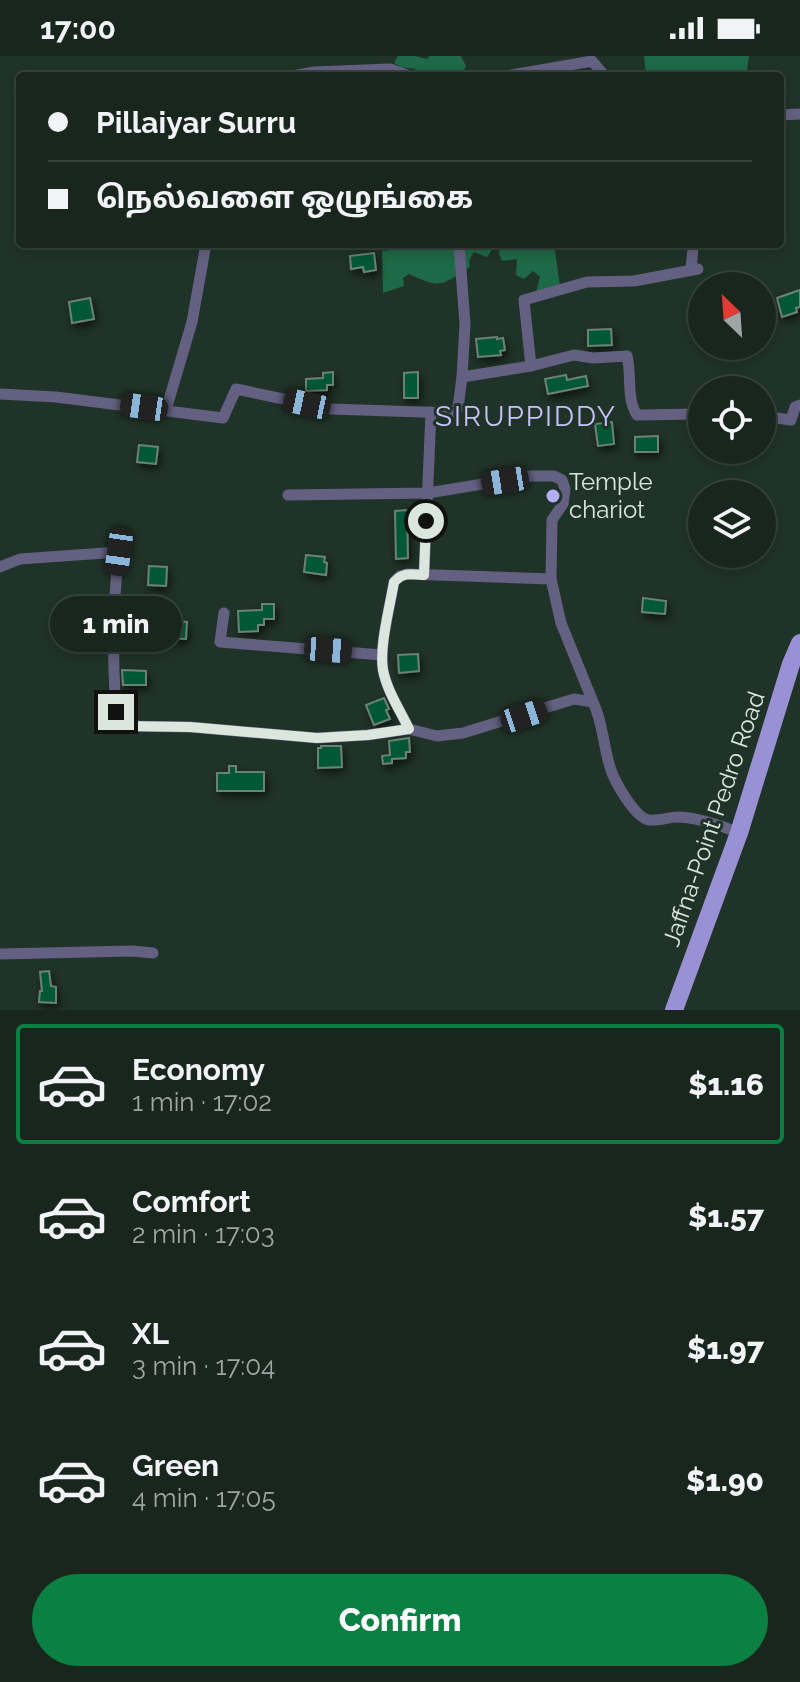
<!DOCTYPE html>
<html lang="en">
<head>
<meta charset="utf-8">
<style>
	:root { --surface:#18261e; --page:#25322b; --text:#f1f3f6; --muted:#9fa5a4; --line:#36433c; --accent:#0b8043 }
	body { margin:0; font-family:Raleway,"Noto Sans Tamil",sans-serif; background:var(--page); color:var(--text); height:100vh; display:flex; flex-direction:column; font-size:30px; white-space:nowrap }
	* { box-sizing:border-box; margin:0 }
	p { font-size:26px; color:var(--muted) }
	.icon { flex:none; width:44px; height:44px; fill:none; stroke:currentColor; stroke-width:2; stroke-linecap:round; stroke-linejoin:round }
	.map { position:relative; height:954px; overflow:hidden }
	.sheet { display:flex; flex-direction:column; background:var(--surface); flex:1 }
	.sheet>* { flex:none }
	.guide { position:absolute; left:16px; top:16px; width:768px; height:176px; border-radius:8px; box-shadow:0 4px 12px #0003,0 0 0 2px var(--line); display:grid; align-content:center; height:176px; padding:0 32px; background:var(--surface) }
	.needle { width:52px; rotate:335deg }
	.buttons { position:absolute; left:688px; top:216px; display:grid; gap:16px }
	.buttons a { display:grid; place-items:center; width:88px; height:88px; border-radius:50%; background:var(--surface); box-shadow:0 4px 12px #0003,0 0 0 2px var(--line); font-size:40px }
	.end { position:absolute; width:36px; height:36px; margin:-18px; border:10px solid #dae6de; background:#111; box-shadow:0 0 0 4px #111 }
	.from { border-radius:50% }
	.bubble { position:absolute; height:56px; border-radius:28px; background:var(--surface); box-shadow:0 4px 12px #0003,0 0 0 2px var(--line); font-size:26px; font-weight:800; line-height:56px; text-align:center }
	.car { position:absolute; width:24px; height:48px; margin:-24px -12px; border-radius:10px; box-shadow:0 0 6px 2px #0007; background:linear-gradient(#222 24%,#8ab4d8 0 40%,#222 0 76%,#8ab4d8 0 86%,#222 0) }
	.guide b { display:flex; align-items:center; gap:28px; height:76px; font-size:30px }
	.guide b+b { border-top:2px solid var(--line) }
	.guide i { width:20px; height:20px; background:var(--text) }
	ul { padding:14px 0 0; list-style:none }
	li { display:flex; align-items:center; gap:24px; height:120px; margin:0 16px 12px; padding:0 16px; border:4px solid transparent; border-radius:8px }
	li div { flex:1 }
	li b { display:block; font-size:30px }
	li em { font-style:normal; font-weight:800 }
	li.current { border-color:var(--accent) }
	li>.icon { width:72px; height:72px; stroke-width:1.5 }
	.action { display:flex; gap:16px; margin-top:auto; padding:16px 32px }
	.action a { flex:1; height:92px; border-radius:48px; background:var(--accent); color:#fff; font-size:32px; font-weight:800; line-height:92px; text-align:center }
	.status { display:flex; justify-content:space-between; align-items:center; height:56px; padding:0 40px; background:var(--surface); direction:ltr }
	.status svg { height:22px; fill:currentColor }
	.map>svg:first-child { display:block }
	.forest { fill:#1e6947 }
	.building { fill:#025837; stroke:#6c8175; stroke-width:2; filter:url(#shadow) }
	.lines { fill:none; stroke-linecap:round; stroke-linejoin:round }
	.minor { stroke:#646081; stroke-width:11 }
	.primary { stroke:#9991d4; stroke-width:18 }
	.route { stroke:#dae6de; stroke-width:10 }
	.poi-dot { fill:#b5acf8; stroke:#203328; stroke-width:3 }
	.labels { text-anchor:middle; stroke-width:6; stroke-linejoin:round; paint-order:stroke }
	.poi-label { font-size:24px; fill:#dae6de; stroke:#203328; text-anchor:start }
	.street-label { font-size:24px; fill:#dae6de; stroke:#203328 }
	.quarter-label { font-size:28px; letter-spacing:2px; fill:#c8c2fb; stroke:#203328 }
</style>
</head>
<body>
<div class="status"><b>17:00</b><svg viewBox="0 0 49 12"><path d="M0 12V9h3v3zM5 12V6h3v6zM10 12V3h3v9zM15 12V0h3v12zM26 1h20v11H26zM47 4h2v5h-2z"/></svg></div>
<div class="map">
<svg width="800" height="954" viewBox="0 0 800 954">
	<defs>
		<filter id="shadow"><feDropShadow dx="2.5" dy="4.5" stdDeviation="4" flood-color="#0009"/></filter>
	</defs>
	<rect width="100%" height="100%" fill="#203328"/>
	<!-- forest -->
	<g class="forest">
		<path d="M398,0h17l12,3 2,-3h32l5,10 -5,10 -18,-2 -1,2h-21l-6,-7 -14,-2 -7,-4z"/>
		<path d="M644,0h105l-3,20h-100z"/>
		<path d="M409,188h84v4l-6,9 -13,-5 -5,8 1,7c-29,19 -29,22 -61,7l-6,4 1,8 -21,7 -1,-42 29,-3z"/>
		<path d="M500,188h54l6,42 -24,6 4,-15 -7,-6 -9,8 -8,-4 1,-16 -15,2 -3,-7z"/>
	</g>
	<!-- building -->
	<g class="building">
		<path d="M374,197l2,17 -12,2 -1,-5 -12,2 -1,-13z"/>
		<path d="M800,234v17l-4,1 1,4 -15,5 -5,-19z"/>
		<path d="M90,242l4,21 -22,4 -3,-21z"/>
		<path d="M611,273l1,16 -24,1v-16z"/>
		<path d="M497,281v2l6,-1 2,12 -5,1 1,4 -23,2 -2,-18z"/>
		<path d="M333,316v13h-6v5l-21,1v-12l17,-1v-5z"/>
		<path d="M418,316v26h-14v-25z"/>
		<path d="M566,319l1,5 19,-4 2,10 -40,8 -3,-15z"/>
		<path d="M612,366l2,22 -16,2 -3,-22z"/>
		<path d="M658,380v16h-23v-15z"/>
		<path d="M139,389l19,2 -2,17 -19,-2z"/>
		<path d="M407,454l1,48 -12,1 -1,-48z"/>
		<path d="M306,499l19,2 -1,5 3,1 -1,12 -22,-3z"/>
		<path d="M149,510l18,1 -1,19 -18,-1z"/>
		<path d="M643,542l23,3 -1,13 -23,-2z"/>
		<path d="M262,548h12v15h-10v6h-6v6l-19,1 -1,-21 24,-1z"/>
		<path d="M165,564l22,2 -1,17 -22,-1z"/>
		<path d="M418,598l1,17 -20,2 -1,-18z"/>
		<path d="M122,614l24,1v14h-23z"/>
		<path d="M384,642l5,11 -3,1 4,9 -16,6 -8,-20z"/>
		<path d="M409,682l1,14h-4v6l-14,1v4l-9,1 -1,-8 8,-1 -1,-14z"/>
		<path d="M321,690h20l1,21 -24,1v-20h3z"/>
		<path d="M229,710h7v6h28v19h-47v-18h12z"/>
		<path d="M49,915l2,15 5,1v16l-17,-1 1,-11h2l-2,-19z"/>
	</g>
	<g class="lines">
		<!-- minor -->
		<g class="minor">
			<path d="M293,20l21,-4 76,-3 20,7"/>
			<path d="M506,20l86,-15 13,15"/>
			<path d="M780,59l20,-1"/>
			<path d="M459,188l6,80 -3,53"/>
			<path d="M691,214l2,-22 -1,-4"/>
			<path d="M531,310l-7,-66 63,-18 47,-1 64,-12"/>
			<path d="M0,338l56,3 167,21 13,-29 95,20 120,4 7,-5 4,-31 69,-11 43,-11 19,3 34,-2c5,20 -1,42 10,59l65,-1"/>
			<path d="M166,354l26,-88 14,-78"/>
			<path d="M762,360l29,4 4,-13 5,-2"/>
			<path d="M288,439l140,-2 103,-17h23l8,4 3,9 -2,15 -11,16 -1,59"/>
			<path d="M0,511l20,-8 99,-7c-5,39 -6,79 -5,119 1,19 0,37 7,55l69,1 127,11 51,-3 41,-6 28,7 26,-3 111,-34 19,3c10,20 10,43 17,65 4,14 25,51 39,53 10,1 20,-3 30,-3 21,1 41,8 60,16"/>
			<path d="M424,519l7,-163"/>
			<path d="M224,557l-4,29 162,13"/>
			<path d="M409,673c-9,-19 -22,-38 -26,-59 -4,-23 7,-64 11,-88l6,-6 7,-2 144,5 10,44 32,79"/>
			<path d="M0,898l132,-3 21,2"/>
		</g>
		<!-- primary -->
		<path class="primary" d="M674,954l65,-177 52,-169 9,-21"/>
	</g>
	<g class="lines">
		<!-- route -->
		<path class="route" d="M116,656l5,14 69,1 127,11 51,-3 41,-6c-9,-19 -22,-38 -26,-59 -4,-23 7,-64 11,-88 9,-10 17,-8 30,-7l2,-54"/>
	</g>
	<!-- markers -->
	<circle class="poi-dot" cx="553" cy="440" r="8"/>
	<g class="labels">
		<!-- poi labels -->
		<g class="poi-label">
			<text x="569" y="434">Temple<tspan x="569" dy="28">chariot</tspan></text>
		</g>
		<!-- street labels -->
		<g class="street-label">
			<text transform="translate(714 763) rotate(-71)" y="8">Jaffna-Point Pedro Road</text>
		</g>
		<!-- quarter labels -->
		<g class="quarter-label">
			<text x="526" y="370">SIRUPPIDDY</text>
		</g>
	</g>
</svg>
<div class="buttons">
<a><svg class="needle" viewBox="-14 -14 28 28"><path d="M0-13l5 13h-10z" fill="#e53935"/><path d="M0 13l5-13h-10z" fill="#9fa5a4"/></svg></a>
<a><svg class="icon" aria-label="locate" viewBox="0 0 24 24"><circle cx="12" cy="12" r="6"/><path d="M12 2v4M12 18v4M2 12h4M18 12h4"/></svg></a>
<a><svg class="icon" aria-label="layers" viewBox="0 0 24 24"><path d="M12 4l9 5-9 5-9-5zM3 14l9 5 9-5"/></svg></a>
</div>
<i class="end from" style="left:426px;top:465px"></i>
<i class="end" style="left:116px;top:656px"></i>
<div class="bubble" style="left:50px;top:540px;width:132px">1 min</div>
<i class="car" style="left:307px;top:348px;rotate:282deg"></i>
<i class="car" style="left:144px;top:351px;rotate:278deg"></i>
<i class="car" style="left:505px;top:425px;rotate:261deg"></i>
<i class="car" style="left:119px;top:496px;rotate:188deg"></i>
<i class="car" style="left:328px;top:594px;rotate:94deg"></i>
<i class="car" style="left:524px;top:660px;rotate:72deg"></i>
<div class="guide">
<b><i class="from"></i>Pillaiyar Surru</b>
<b><i></i>நெல்வளை ஒழுங்கை</b>
</div>
</div>
<section class="sheet">
<ul>
<li class="current"><svg class="icon" aria-label="car" viewBox="0 0 24 24"><path d="M5 17H2v-5l4-1 3-4h7l3 4 3 1v5h-3M9 17h6M6 11h13"/><circle cx="7" cy="17" r="2"/><circle cx="17" cy="17" r="2"/></svg><div><b>Economy</b><p>1 min · 17:02</p></div><em>$1.16</em></li>
<li><svg class="icon" aria-label="car" viewBox="0 0 24 24"><path d="M5 17H2v-5l4-1 3-4h7l3 4 3 1v5h-3M9 17h6M6 11h13"/><circle cx="7" cy="17" r="2"/><circle cx="17" cy="17" r="2"/></svg><div><b>Comfort</b><p>2 min · 17:03</p></div><em>$1.57</em></li>
<li><svg class="icon" aria-label="car" viewBox="0 0 24 24"><path d="M5 17H2v-5l4-1 3-4h7l3 4 3 1v5h-3M9 17h6M6 11h13"/><circle cx="7" cy="17" r="2"/><circle cx="17" cy="17" r="2"/></svg><div><b>XL</b><p>3 min · 17:04</p></div><em>$1.97</em></li>
<li><svg class="icon" aria-label="car" viewBox="0 0 24 24"><path d="M5 17H2v-5l4-1 3-4h7l3 4 3 1v5h-3M9 17h6M6 11h13"/><circle cx="7" cy="17" r="2"/><circle cx="17" cy="17" r="2"/></svg><div><b>Green</b><p>4 min · 17:05</p></div><em>$1.90</em></li>
</ul>
<div class="action"><a>Confirm</a></div>
</section>
</body>
</html>
